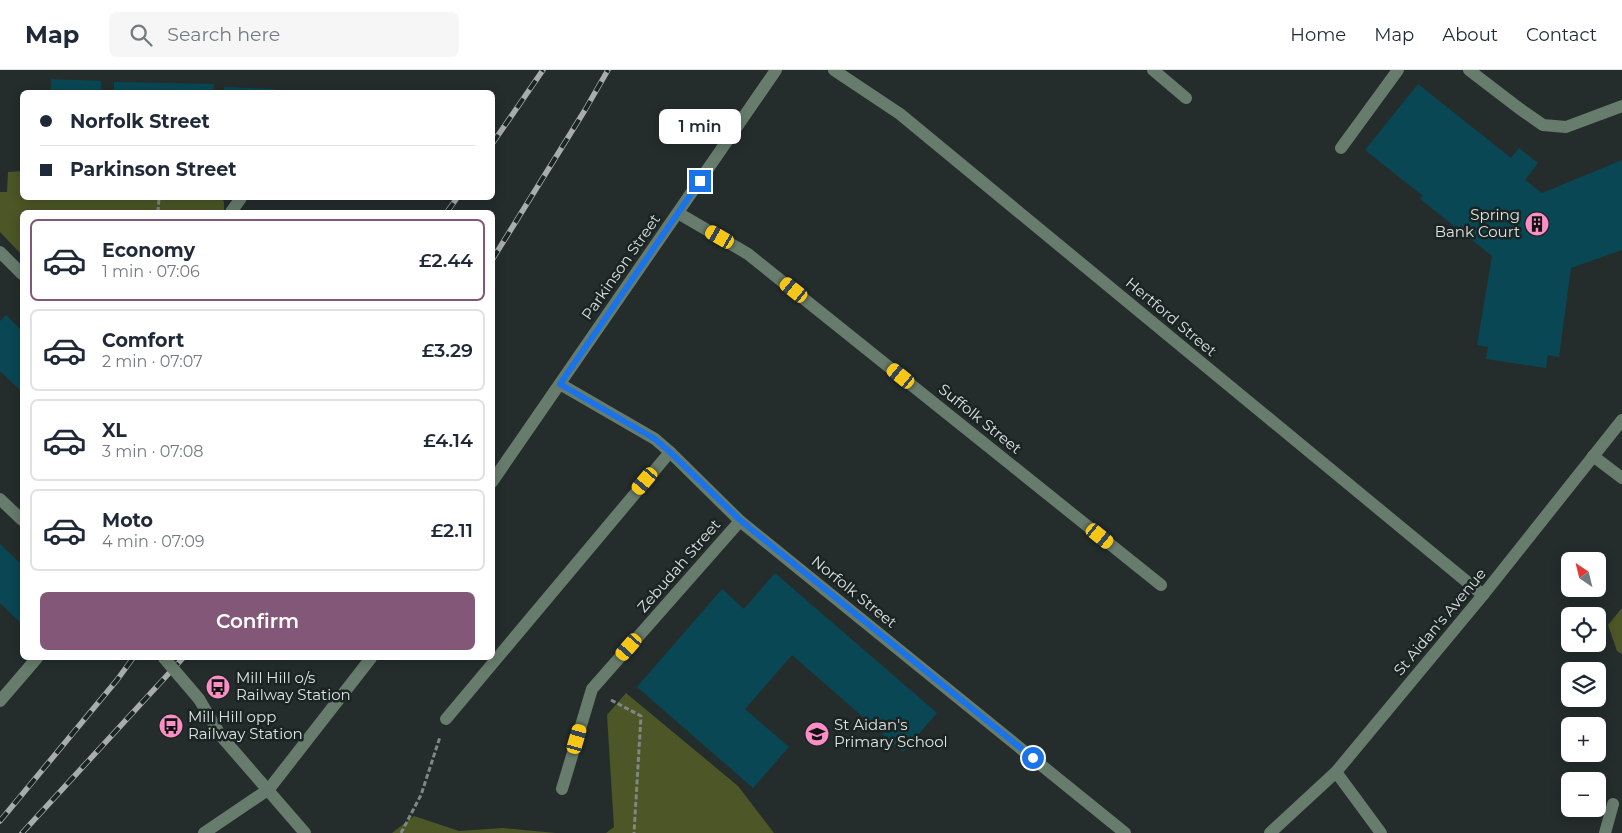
<!DOCTYPE html>
<html lang="en">
<head>
<meta charset="utf-8">
<style>
	:root { --surface:#fff; --page:#f6f6f7; --text:#1f2937; --muted:#747a83; --line:#e0e1e3; --accent:#825777 }
	body { margin:0; font-family:Montserrat,sans-serif; background:var(--page); color:var(--text); height:100vh; display:flex; flex-direction:column; font-size:19px; white-space:nowrap }
	* { box-sizing:border-box; margin:0 }
	p { font-size:16px; color:var(--muted) }
	.icon { flex:none; width:28px; height:28px; fill:none; stroke:currentColor; stroke-width:2; stroke-linecap:round; stroke-linejoin:round }
	.map { position:relative; flex:1; overflow:hidden }
	.side { position:absolute; left:20px; top:140px; width:475px; height:450px; display:flex; flex-direction:column; background:var(--surface); border-radius:8px; box-shadow:0 2px 12px #0003 }
	.side>* { flex:none }
	.banner { position:absolute; left:20px; top:20px; width:475px; height:110px; border-radius:8px; box-shadow:0 2px 12px #0003; display:grid; align-content:center; height:110px; padding:0 20px; background:var(--surface) }
	.needle { width:32px; rotate:325deg }
	.fabs { position:absolute; left:1561px; top:482px; display:grid; gap:10px }
	.fabs a { display:grid; place-items:center; width:45px; height:45px; border-radius:8px; background:var(--surface); box-shadow:0 2px 12px #0003; font-size:25px }
	.end { position:absolute; width:22px; height:22px; margin:-11px; border:6px solid #1a73e8; background:#fff; box-shadow:0 0 0 2px #fff }
	.from { border-radius:50% }
	.bubble { position:absolute; height:35px; border-radius:8px; background:var(--surface); box-shadow:0 2px 12px #0003; font-size:16px; font-weight:600; line-height:35px; text-align:center }
	.car { position:absolute; width:15px; height:30px; margin:-15px -8px; border-radius:6px; box-shadow:0 0 4px 1px #0007; background:linear-gradient(#f5c518 24%,#345 0 40%,#f5c518 0 76%,#345 0 86%,#f5c518 0) }
	.banner b { display:flex; align-items:center; gap:18px; height:48px; font-size:19px }
	.banner b+b { border-top:1px solid var(--line) }
	.banner i { width:12px; height:12px; background:var(--text) }
	ul { padding:9px 0 0; list-style:none }
	li { display:flex; align-items:center; gap:15px; height:82px; margin:0 10px 8px; padding:0 10px; border:2px solid var(--line); border-radius:8px }
	li div { flex:1 }
	li b { display:block; font-size:19px }
	li em { font-style:normal; font-weight:600 }
	li.selected { border-color:var(--accent) }
	li>.icon { width:45px; height:45px; stroke-width:1.5 }
	.action { display:flex; gap:10px; margin-top:auto; padding:10px 20px }
	.action a { flex:1; height:58px; border-radius:8px; background:var(--accent); color:#fff; font-size:20px; font-weight:600; line-height:58px; text-align:center }
	header { display:flex; align-items:center; gap:30px; box-sizing:border-box; height:70px; padding:0 25px; background:var(--surface); border-bottom:1px solid var(--line) }
	header strong { font-size:24px }
	nav { display:flex; gap:28px; margin-inline-start:auto; font-size:18px }
	.search { width:350px; height:45px; background:var(--page); display:flex; align-items:center; gap:12px; box-sizing:border-box; padding:0 18px; border-radius:8px; color:var(--muted); font-size:19px }
	.map>svg:first-child { display:block }
	.green { fill:#4d5626 }
	.building { fill:#094755 }
	.lines { fill:none; stroke-linecap:round; stroke-linejoin:round }
	.path { stroke:#7f8685; stroke-width:3; stroke-dasharray:5 2.5; stroke-linecap:butt }
	.minor { stroke:#677c6c; stroke-width:12 }
	.rail-casing { stroke:#a6adac; stroke-width:5.5 }
	.rail { stroke:#1a2422; stroke-width:4; stroke-dasharray:11; stroke-linecap:butt }
	.minor-bridge { stroke:#677c6c; stroke-width:12 }
	.route { stroke:#1a73e8; stroke-width:6 }
	.labels { text-anchor:middle; stroke-width:5; stroke-linejoin:round; paint-order:stroke }
	.poi-label { font-size:15px; fill:#dce2e1; stroke:#1a2422; text-anchor:start }
	.street-label { font-size:15px; fill:#dce2e1; stroke:#1a2422 }
</style>
</head>
<body>
<header>
<strong>Map</strong>
<div class="search"><svg class="icon" aria-label="search" viewBox="0 0 24 24"><circle cx="10" cy="10" r="6"/><path d="M15 15l6 6"/></svg>Search here</div>
<nav><a>Home</a><a>Map</a><a>About</a><a>Contact</a></nav>
</header>
<div class="map">
<svg width="1622" height="763" viewBox="0 0 1622 763">
	<rect width="100%" height="100%" fill="#242d2c"/>
	<!-- green -->
	<g class="green">
		<path d="M22,101v27h200l2,4v9l-1,1h-201v43l-22,-23v-40h7l1,-20z"/>
		<path d="M1622,538v46l-5,-3 -9,-26z"/>
		<path d="M626,623l112,93 36,47h-168l8,-6 -7,-112z"/>
		<path d="M414,746l45,15 44,-3 53,5h-164z"/>
	</g>
	<!-- building -->
	<g class="building">
		<path d="M51,9l50,2v11h-50z"/>
		<path d="M114,12l100,2 -1,8h-99z"/>
		<path d="M1418,14l93,74 8,-10 19,15 -13,17 17,13 80,-33v90l-51,18 -12,89 -11,-2 -2,13 -60,-9 2,-12 -11,-2 15,-89 -72,-57 3,-3 -58,-46z"/>
		<path d="M224,17l50,2v3h-50z"/>
		<path d="M6,245l16,16v61l-22,-21v-50z"/>
		<path d="M0,474l22,21v59l-22,-21z"/>
		<path d="M775,503l162,140 -34,39 -111,-97 -47,54 44,38 -36,41 -116,-101 85,-98 22,20z"/>
	</g>
	<g class="lines">
		<!-- path -->
		<g class="path">
			<path d="M158,142l1,-14"/>
			<path d="M611,630l30,16 -7,117"/>
			<path d="M401,763l20,-38 19,-58"/>
		</g>
		<!-- minor -->
		<g class="minor">
			<path d="M834,0l66,44 583,481"/>
			<path d="M1153,0l33,28"/>
			<path d="M1469,0l51,39 23,16 23,2 56,-21"/>
			<path d="M1341,78l57,-78"/>
			<path d="M231,142l10,-14"/>
			<path d="M678,143l70,41 413,331"/>
			<path d="M0,182l22,22"/>
			<path d="M560,314l95,55 15,13 70,69 385,312"/>
			<path d="M1593,386l29,22"/>
			<path d="M492,412l284,-412"/>
			<path d="M0,429l22,21"/>
			<path d="M199,629l22,37 84,97"/>
			<path d="M0,631l37,-43"/>
			<path d="M446,649l224,-267"/>
			<path d="M1336,702l45,61"/>
			<path d="M562,719l30,-100 148,-168"/>
			<path d="M204,763l65,-44 102,-131"/>
			<path d="M1270,763l66,-61 147,-177 139,-175"/>
			<path d="M1605,763l8,-29"/>
		</g>
		<defs>
			<g id="rail">
				<path d="M492,74l51,-74"/>
				<path d="M447,142l10,-14"/>
				<path d="M492,190l93,-150 23,-40"/>
				<path d="M0,751l117,-141 16,-22"/>
				<path d="M22,763l161,-175"/>
			</g>
		</defs>
		<!-- rail casing -->
		<use href="#rail" class="rail-casing"/>
		<!-- rail -->
		<use href="#rail" class="rail"/>
		<!-- minor-bridge -->
		<path class="minor-bridge" d="M164,588l35,41"/>
	</g>
	<g class="lines">
		<!-- route -->
		<path class="route" d="M700,111l-140,203 95,55 15,13 70,68 293,238"/>
	</g>
	<!-- icons -->
	<defs>
		<symbol id="building-disc" viewBox="-11 -11 22 22"><circle r="9.5" fill="#fb8fc5" stroke="#1a2422"/><path d="M-4-6H4V6H1V3H-1V6H-4ZM-2.5-4.3h1.7v1.8h-1.7ZM.8-4.3h1.7v1.8H.8ZM-2.5-1h1.7V.8h-1.7ZM.8-1h1.7V.8H.8Z" fill="#111"/></symbol>
		<symbol id="bus-disc" viewBox="-11 -11 22 22"><circle r="9.5" fill="#fb8fc5" stroke="#1a2422"/><path d="M-5-6H5V4H4V6H2V4H-2V6H-4V4H-5ZM-3.5-4V0h7V-4ZM-3.5 1.2v1.5H-2V1.2ZM2 1.2v1.5H3.5V1.2Z" fill="#111"/></symbol>
		<symbol id="school-disc" viewBox="-11 -11 22 22"><circle r="9.5" fill="#fb8fc5" stroke="#1a2422"/><path d="M0-5L7-2L0 1L-7-2ZM-4 1L0 2.5L4 1V4Q0 6-4 4Z" fill="#111"/></symbol>
	</defs>
	<g fill-rule="evenodd">
		<use href="#building-disc" x="1523" y="140" width="28" height="28"/>
		<use href="#bus-disc" x="204" y="603" width="28" height="28"/>
		<use href="#bus-disc" x="157" y="642" width="28" height="28"/>
		<use href="#school-disc" x="803" y="650" width="28" height="28"/>
	</g>
	<g class="labels">
		<!-- poi labels -->
		<g class="poi-label">
			<text x="1520" y="150" text-anchor="end">Spring<tspan x="1520" dy="17">Bank Court</tspan></text>
			<text x="236" y="613">Mill Hill o/s<tspan x="236" dy="17">Railway Station</tspan></text>
			<text x="188" y="652">Mill Hill opp<tspan x="188" dy="17">Railway Station</tspan></text>
			<text x="834" y="660">St Aidan's<tspan x="834" dy="17">Primary School</tspan></text>
		</g>
		<!-- street labels -->
		<g class="street-label">
			<text transform="translate(621 197) rotate(-55)" y="5">Parkinson Street</text>
			<text transform="translate(1171 247) rotate(40)" y="5">Hertford Street</text>
			<text transform="translate(980 349) rotate(39)" y="5">Suffolk Street</text>
			<text transform="translate(679 496) rotate(-49)" y="5">Zebudah Street</text>
			<text transform="translate(854 522) rotate(39)" y="5">Norfolk Street</text>
			<text transform="translate(1440 552) rotate(-50)" y="5">St Aidan's Avenue</text>
		</g>
	</g>
</svg>
<div class="fabs">
<a><svg class="needle" viewBox="-14 -14 28 28"><path d="M0-13l5 13h-10z" fill="#e53935"/><path d="M0 13l5-13h-10z" fill="#747a83"/></svg></a>
<a><svg class="icon" aria-label="locate" viewBox="0 0 24 24"><circle cx="12" cy="12" r="6"/><path d="M12 2v4M12 18v4M2 12h4M18 12h4"/></svg></a>
<a><svg class="icon" aria-label="layers" viewBox="0 0 24 24"><path d="M12 4l9 5-9 5-9-5zM3 14l9 5 9-5"/></svg></a>
<a>+</a>
<a>−</a>
</div>
<i class="end from" style="left:1033px;top:688px"></i>
<i class="end" style="left:700px;top:111px"></i>
<div class="bubble" style="left:659px;top:39px;width:82px">1 min</div>
<i class="car" style="left:720px;top:167px;rotate:300deg"></i>
<i class="car" style="left:794px;top:220px;rotate:309deg"></i>
<i class="car" style="left:901px;top:306px;rotate:309deg"></i>
<i class="car" style="left:645px;top:411px;rotate:220deg"></i>
<i class="car" style="left:1100px;top:466px;rotate:129deg"></i>
<i class="car" style="left:629px;top:577px;rotate:221deg"></i>
<i class="car" style="left:577px;top:669px;rotate:16deg"></i>
<div class="banner">
<b><i class="from"></i>Norfolk Street</b>
<b><i></i>Parkinson Street</b>
</div>
<section class="side">
<ul>
<li class="selected"><svg class="icon" aria-label="car" viewBox="0 0 24 24"><path d="M5 17H2v-5l4-1 3-4h7l3 4 3 1v5h-3M9 17h6M6 11h13"/><circle cx="7" cy="17" r="2"/><circle cx="17" cy="17" r="2"/></svg><div><b>Economy</b><p>1 min · 07:06</p></div><em>£2.44</em></li>
<li><svg class="icon" aria-label="car" viewBox="0 0 24 24"><path d="M5 17H2v-5l4-1 3-4h7l3 4 3 1v5h-3M9 17h6M6 11h13"/><circle cx="7" cy="17" r="2"/><circle cx="17" cy="17" r="2"/></svg><div><b>Comfort</b><p>2 min · 07:07</p></div><em>£3.29</em></li>
<li><svg class="icon" aria-label="car" viewBox="0 0 24 24"><path d="M5 17H2v-5l4-1 3-4h7l3 4 3 1v5h-3M9 17h6M6 11h13"/><circle cx="7" cy="17" r="2"/><circle cx="17" cy="17" r="2"/></svg><div><b>XL</b><p>3 min · 07:08</p></div><em>£4.14</em></li>
<li><svg class="icon" aria-label="car" viewBox="0 0 24 24"><path d="M5 17H2v-5l4-1 3-4h7l3 4 3 1v5h-3M9 17h6M6 11h13"/><circle cx="7" cy="17" r="2"/><circle cx="17" cy="17" r="2"/></svg><div><b>Moto</b><p>4 min · 07:09</p></div><em>£2.11</em></li>
</ul>
<div class="action"><a>Confirm</a></div>
</section>
</div>
</body>
</html>
